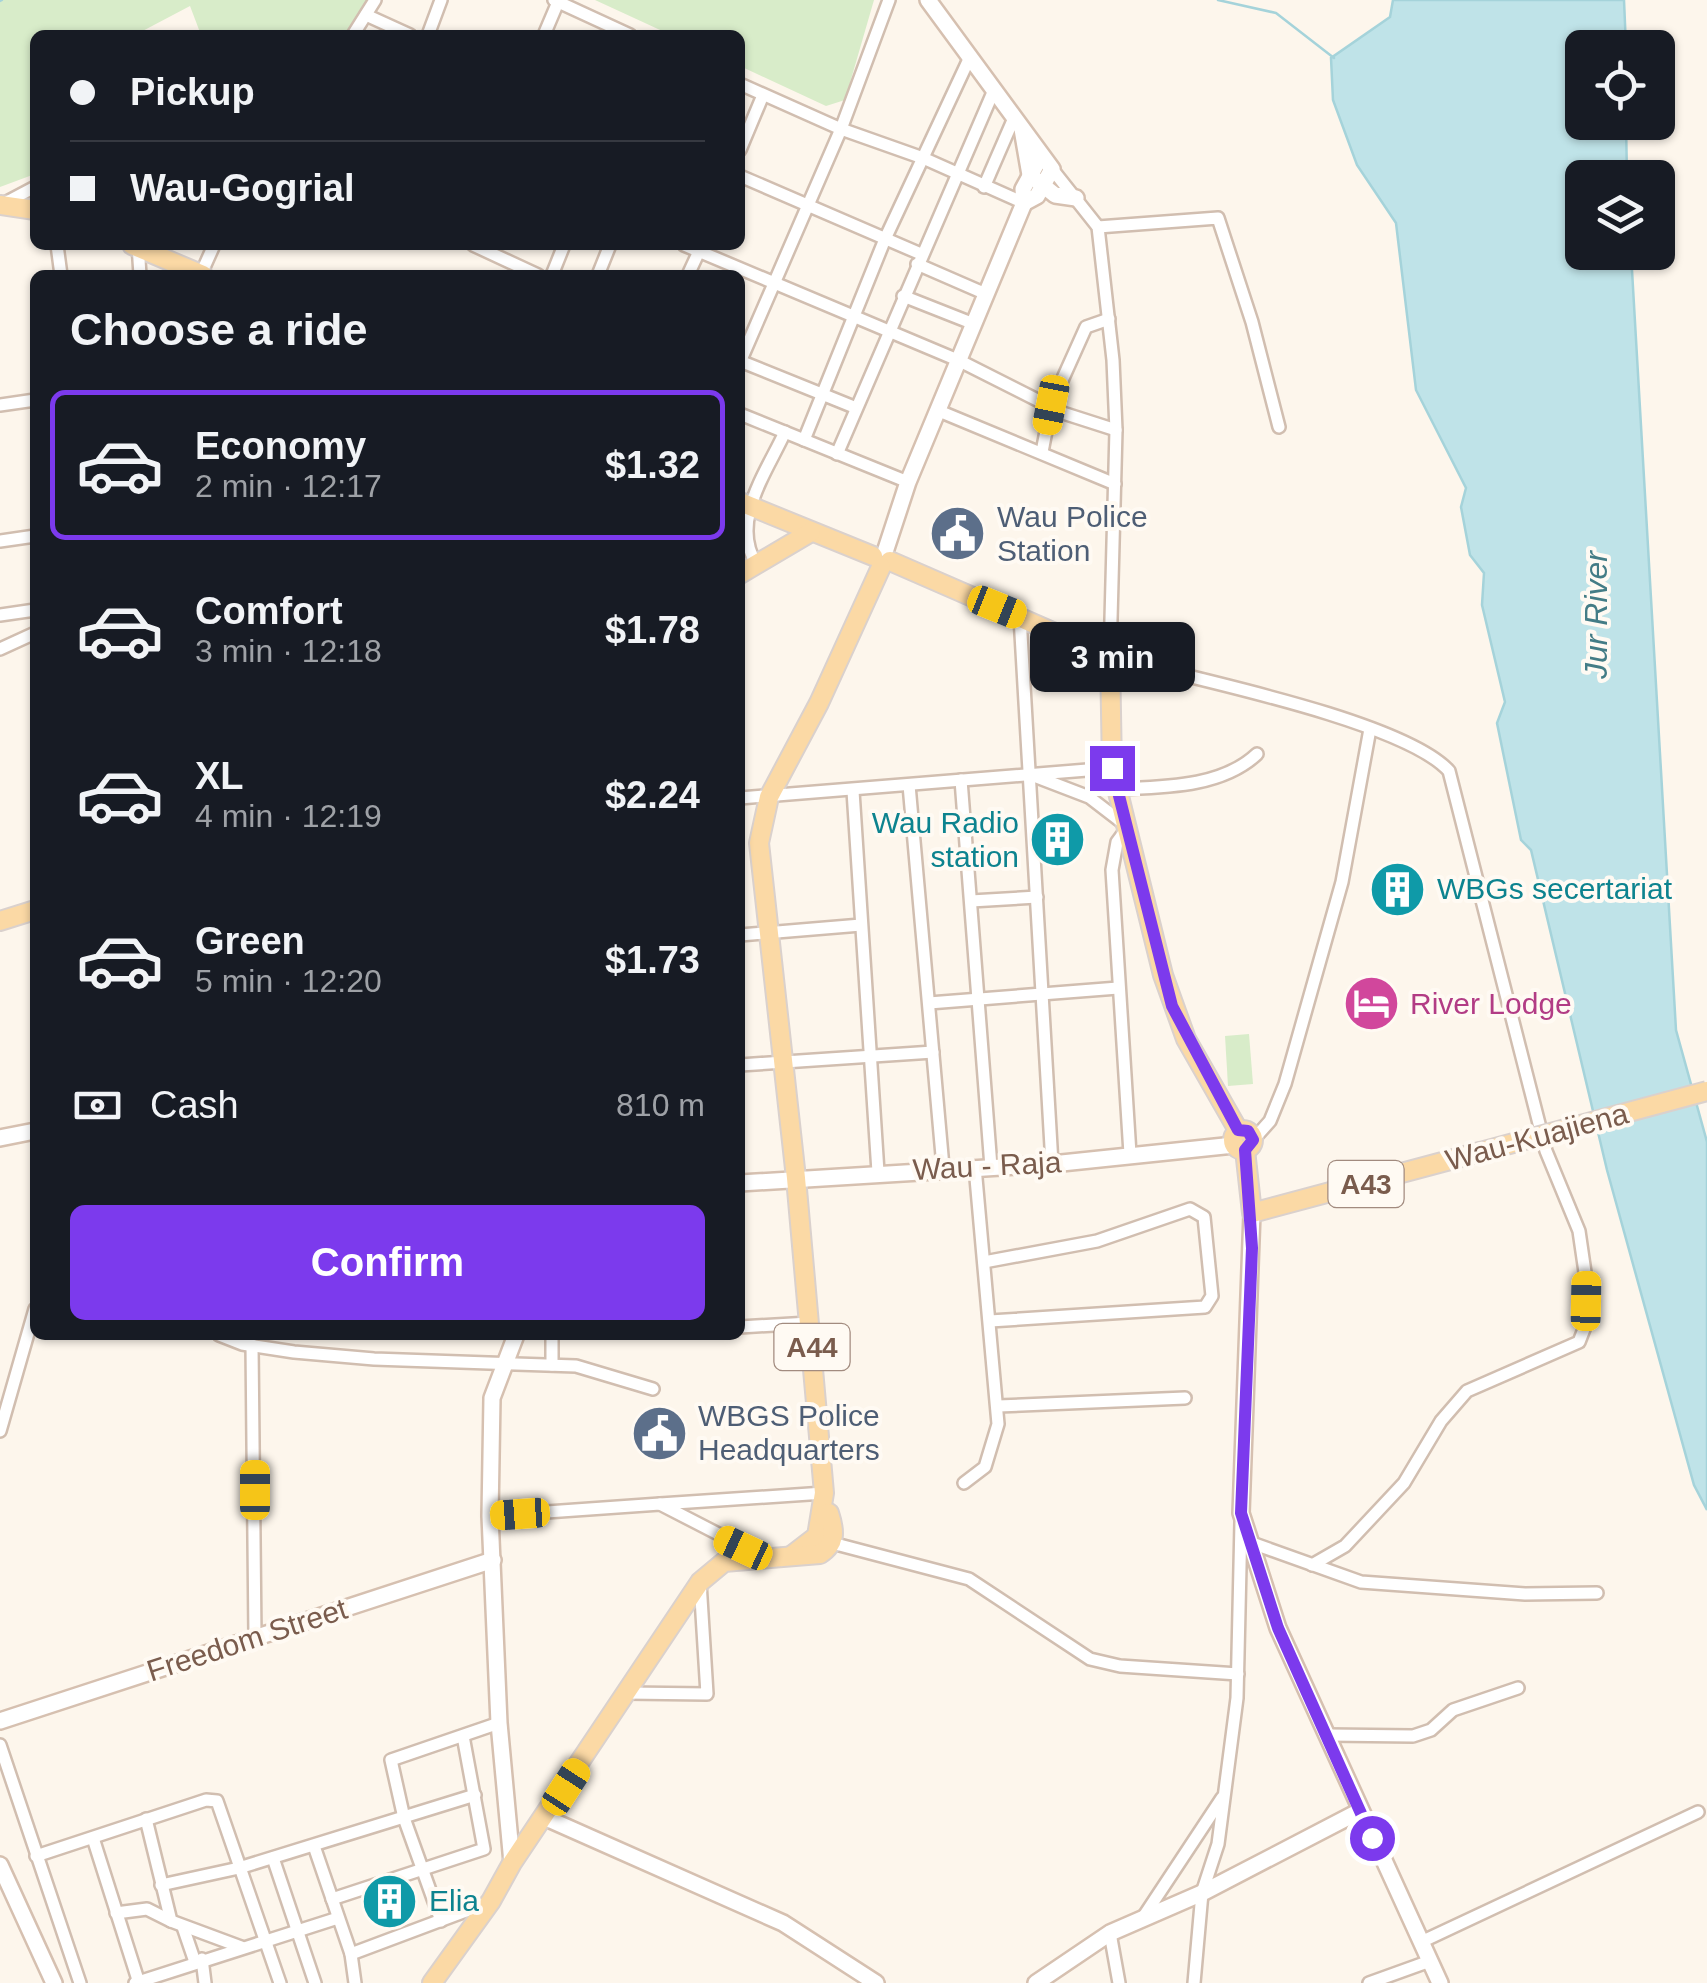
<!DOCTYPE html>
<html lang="en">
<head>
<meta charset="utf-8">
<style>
	:root { --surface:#171b24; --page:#20242c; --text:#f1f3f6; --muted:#9ea1a6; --line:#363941; --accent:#7c3aed }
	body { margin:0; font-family:Helvetica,sans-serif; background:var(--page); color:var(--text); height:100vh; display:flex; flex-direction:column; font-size:38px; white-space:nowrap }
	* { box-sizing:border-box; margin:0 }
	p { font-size:32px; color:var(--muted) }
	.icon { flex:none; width:55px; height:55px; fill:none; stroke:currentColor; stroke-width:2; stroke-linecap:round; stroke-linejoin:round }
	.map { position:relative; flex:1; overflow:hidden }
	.side { position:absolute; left:30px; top:270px; width:715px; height:1070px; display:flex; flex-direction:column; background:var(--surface); border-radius:15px; box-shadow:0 2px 8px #0004 }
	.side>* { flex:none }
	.guide { position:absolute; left:30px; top:30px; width:715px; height:220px; border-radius:15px; box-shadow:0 2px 8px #0004; display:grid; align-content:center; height:220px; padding:0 40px; background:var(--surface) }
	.buttons { position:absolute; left:1565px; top:30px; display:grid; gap:20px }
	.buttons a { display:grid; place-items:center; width:110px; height:110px; border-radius:15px; background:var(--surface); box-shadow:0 2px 8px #0004; font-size:50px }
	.end { position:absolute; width:45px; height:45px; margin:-22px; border:12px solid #7c3aed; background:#fff; box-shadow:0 0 0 5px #fff }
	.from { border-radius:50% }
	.bubble { position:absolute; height:70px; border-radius:15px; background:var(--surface); box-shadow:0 2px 8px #0004; font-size:32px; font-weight:700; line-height:70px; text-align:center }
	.car { position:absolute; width:30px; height:60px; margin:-30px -15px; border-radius:12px; box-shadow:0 0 8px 2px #0007; background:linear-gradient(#f5c518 24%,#345 0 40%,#f5c518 0 76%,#345 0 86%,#f5c518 0) }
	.guide b { display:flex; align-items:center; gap:35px; height:95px; font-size:38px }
	.guide b+b { border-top:2px solid var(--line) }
	.guide i { width:25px; height:25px; background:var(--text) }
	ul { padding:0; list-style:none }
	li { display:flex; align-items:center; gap:30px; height:150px; margin:0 20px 15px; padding:0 20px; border:5px solid transparent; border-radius:15px }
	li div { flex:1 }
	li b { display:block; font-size:38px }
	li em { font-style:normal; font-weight:700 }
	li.on { border-color:var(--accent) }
	li>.icon { width:90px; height:90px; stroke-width:1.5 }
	h2 { padding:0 40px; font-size:45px; line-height:120px }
	.pay { display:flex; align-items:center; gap:25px; height:110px; padding:0 40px; font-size:38px }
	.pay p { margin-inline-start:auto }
	.cta { display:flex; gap:20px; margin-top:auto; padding:20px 40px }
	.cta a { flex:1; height:115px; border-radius:15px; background:var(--accent); color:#fff; font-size:40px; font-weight:700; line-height:115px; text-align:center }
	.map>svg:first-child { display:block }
	.green { fill:#d8ecc9 }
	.water { fill:#bfe3e8; stroke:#a5d3da; stroke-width:2.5 }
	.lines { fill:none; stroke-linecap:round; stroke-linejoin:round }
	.stream { stroke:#a5d3da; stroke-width:2.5 }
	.street-casing { stroke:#d1beb0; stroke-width:16 }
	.secondary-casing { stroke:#d6c0b0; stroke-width:20 }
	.primary-casing { stroke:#dad1cd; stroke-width:22 }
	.street { stroke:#fff; stroke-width:11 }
	.secondary { stroke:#fff; stroke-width:15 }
	.primary { stroke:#fbd9a5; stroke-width:18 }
	.primary-bridge-casing { stroke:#dad1cd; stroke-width:22; stroke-linecap:butt }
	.primary-bridge { stroke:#fbd9a5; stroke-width:18 }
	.route { stroke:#7c3aed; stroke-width:12 }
	.labels { text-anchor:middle; stroke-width:8; stroke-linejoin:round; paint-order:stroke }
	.shield { fill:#fffaf3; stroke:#a28b7f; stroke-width:2.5 }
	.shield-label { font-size:28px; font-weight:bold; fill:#7a5c4d }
	.service-label { font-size:30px; fill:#4e5e75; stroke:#fffaf3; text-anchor:start }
	.culture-label { font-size:30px; fill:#0d838f; stroke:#fffaf3; text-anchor:start }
	.hotel-label { font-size:30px; fill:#b23c85; stroke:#fffaf3; text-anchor:start }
	.street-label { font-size:30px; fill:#7a5c4d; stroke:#fffaf3 }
	.water-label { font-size:32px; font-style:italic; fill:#437c86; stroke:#fffaf3 }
</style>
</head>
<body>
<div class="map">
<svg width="1707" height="1983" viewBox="0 0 1707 1983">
	<rect width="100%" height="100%" fill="#fdf6ec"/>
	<!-- green -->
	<g class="green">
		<path d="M0,0h368l-19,35h-148l-11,-29 -55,29h-100v139l-35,13z"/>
		<path d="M595,0h279l-29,100 -19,6 -86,-40v-31h-69z"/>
		<path d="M1249,1034l4,50 -25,2 -3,-50z"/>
	</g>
	<!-- water -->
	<path class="water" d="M1393,0h231l2,47 -44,1v74l44,1 1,54 -45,1v74l49,1 45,777 31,112v368l-13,-25 -87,-315 -76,-320 -10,-10 -24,-117 8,-21 -23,-97 2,-32 -14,-18 -9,-48 5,-19 -50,-98 -20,-167 -39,-58 -24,-65 -2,-42 59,-41z"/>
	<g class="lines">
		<!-- stream -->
		<g class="stream">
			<path d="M1218,0l58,13 58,45"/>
			<path d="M0,1l2,-1"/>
		</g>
		<defs>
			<g id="street">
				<path d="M554,0l76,35"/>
				<path d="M366,15l44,20"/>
				<path d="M353,35l22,-35"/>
				<path d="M428,35l13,-35"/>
				<path d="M544,35l14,-33"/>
				<path d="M740,84l101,45 48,-129"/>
				<path d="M740,150l23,-55"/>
				<path d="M1052,169l46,58 15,133 3,70 -6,227c75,20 293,63 339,114l97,380 33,80 7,48v45l-7,18 -112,49 -26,30 -37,62 -59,63 -33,19"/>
				<path d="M740,176l181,78"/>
				<path d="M984,187l30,-69"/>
				<path d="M3,204l32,-17"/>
				<path d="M1098,227l120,-9 34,104 27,105"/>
				<path d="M57,245l4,30"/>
				<path d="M138,245l2,30"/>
				<path d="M473,245l65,30"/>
				<path d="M684,245l276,116 103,52 53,17"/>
				<path d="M917,264l69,30"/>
				<path d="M201,274l13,-29"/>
				<path d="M552,275l12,-30"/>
				<path d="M598,275l12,-30"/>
				<path d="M688,275l13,-28"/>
				<path d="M903,296l71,28"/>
				<path d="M740,361l114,46"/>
				<path d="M740,362l101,-233 82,29 101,45"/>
				<path d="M0,405l35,-5"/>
				<path d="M939,411l176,73"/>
				<path d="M740,414l168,68"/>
				<path d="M804,440l81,-201 85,-182"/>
				<path d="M1042,452l9,-47 35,-78 23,-8"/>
				<path d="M837,454l157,-364"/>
				<path d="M0,541l35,-5"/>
				<path d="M757,565c-28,-42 9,-92 28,-133"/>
				<path d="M0,615l35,-5"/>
				<path d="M1020,617l32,547"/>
				<path d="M0,649l35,-16"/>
				<path d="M1029,774l60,23 39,30 -11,15 -5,28 18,284"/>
				<path d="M961,780l30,387"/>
				<path d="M909,785l34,382"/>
				<path d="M1120,789c45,-2 102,-2 137,-35"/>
				<path d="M853,791l25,381"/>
				<path d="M740,798l372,-30"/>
				<path d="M971,901l66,-4"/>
				<path d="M740,935l121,-10"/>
				<path d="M929,1003l189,-15"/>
				<path d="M740,1065l193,-13"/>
				<path d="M1253,1140l17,-19 15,-37 57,-202 28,-153"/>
				<path d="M984,1262l113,-21 93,-32 14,8 8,79 -7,11 -215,14"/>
				<path d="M740,1327l69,-4"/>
				<path d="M219,1335l23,9 52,8 80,7 202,7 77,23"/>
				<path d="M252,1345l3,292"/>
				<path d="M552,1365v-30"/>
				<path d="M998,1406l187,-8"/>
				<path d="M0,1431l35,-122"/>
				<path d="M964,1483l21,-16 13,-43 -23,-257"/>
				<path d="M660,1504l164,-11"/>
				<path d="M490,1516l170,-12 103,53"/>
				<path d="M1249,1542l112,40 164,12 72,-1"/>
				<path d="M832,1543l137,36 121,80 30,7 118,8"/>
				<path d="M626,1693l81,1 -7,-112"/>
				<path d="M1328,1735l85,1 18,-6 22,-20 65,-22"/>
				<path d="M0,1745l80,238"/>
				<path d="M146,1819l25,102 70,26"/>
				<path d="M93,1838l46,145"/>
				<path d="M314,1846l37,108 4,29"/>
				<path d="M36,1856l170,-56 11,1 63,182"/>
				<path d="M273,1858l42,125"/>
				<path d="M161,1885l78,-17 236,-73"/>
				<path d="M332,1899l152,-50 -21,-113"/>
				<path d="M116,1913l31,-4 24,12"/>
				<path d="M1144,1916l78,-118"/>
				<path d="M441,1921l-37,-103 -13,-58 108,-37"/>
				<path d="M183,1927l12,35"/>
				<path d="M1110,1933l9,50"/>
				<path d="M1421,1942l277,-130"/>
				<path d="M351,1954l136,-51"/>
				<path d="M202,1959l3,24"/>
				<path d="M135,1983l203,-65"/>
				<path d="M1194,1983l8,-90 16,-49 19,-146 4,-176"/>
				<path d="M1369,1983l61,-22"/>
			</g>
			<g id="secondary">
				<path d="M928,0l124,169 -15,27 -13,7"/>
				<path d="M1022,129l8,46 25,20 21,3"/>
				<path d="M886,549l22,-67 116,-279 -1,-14 18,-33"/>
				<path d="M0,1138l35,-7"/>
				<path d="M740,1183l312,-19 182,-19"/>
				<path d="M1252,1213l-11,300 37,115 162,355"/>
				<path d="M0,1721l493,-161"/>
				<path d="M546,1818l237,105 93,60"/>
				<path d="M512,1863l-13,-140 -9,-207 2,-118 24,-63"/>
				<path d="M0,1865l54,118"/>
				<path d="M1036,1983l74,-50 92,-40 158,-82"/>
			</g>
			<g id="primary">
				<path d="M0,205l35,5"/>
				<path d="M132,245l71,30"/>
				<path d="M740,502l133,54"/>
				<path d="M890,561l220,96 2,111 51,207 23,64 52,91"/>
				<path d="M740,574l71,-42"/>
				<path d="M0,921l35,-11"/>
				<circle cx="1243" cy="1140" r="10"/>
				<path d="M1245,1150l7,63 228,-61"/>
				<path d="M791,1556l26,-20 7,-43 -28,-315 -37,-335 10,-46 50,-94 62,-136"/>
				<path d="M432,1983l59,-82 21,-38 188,-281 24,-20 96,-8c16,-10 15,-23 9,-41l-6,3"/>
			</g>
		</defs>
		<!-- street casing -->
		<use href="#street" class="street-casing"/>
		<!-- secondary casing -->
		<use href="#secondary" class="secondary-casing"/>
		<!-- primary casing -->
		<use href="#primary" class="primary-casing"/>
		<!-- street -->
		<use href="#street" class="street"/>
		<!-- secondary -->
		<use href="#secondary" class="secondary"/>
		<!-- primary -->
		<use href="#primary" class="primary"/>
		<defs>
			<path id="primary-bridge" d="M1480,1152l227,-61"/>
		</defs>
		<!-- primary-bridge casing -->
		<use href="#primary-bridge" class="primary-bridge-casing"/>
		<!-- primary-bridge -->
		<use href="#primary-bridge" class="primary-bridge"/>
	</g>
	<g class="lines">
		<!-- route -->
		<path class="route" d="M1112,768l60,238 66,124 10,1 5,9 -8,10 7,98 -11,265 37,115 94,210"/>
	</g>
	<!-- icons -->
	<defs>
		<symbol id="civic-disc" viewBox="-11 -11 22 22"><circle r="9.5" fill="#5c6f8a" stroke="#fffaf3"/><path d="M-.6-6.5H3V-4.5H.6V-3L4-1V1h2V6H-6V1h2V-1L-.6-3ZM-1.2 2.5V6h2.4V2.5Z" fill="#fff"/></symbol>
		<symbol id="building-disc" viewBox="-11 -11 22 22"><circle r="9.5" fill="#0f9aa8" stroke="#fffaf3"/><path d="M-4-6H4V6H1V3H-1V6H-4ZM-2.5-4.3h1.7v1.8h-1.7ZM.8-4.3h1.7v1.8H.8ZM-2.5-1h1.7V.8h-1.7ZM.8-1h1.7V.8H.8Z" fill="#fff"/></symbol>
		<symbol id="hotel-disc" viewBox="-11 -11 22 22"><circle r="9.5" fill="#d1479c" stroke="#fffaf3"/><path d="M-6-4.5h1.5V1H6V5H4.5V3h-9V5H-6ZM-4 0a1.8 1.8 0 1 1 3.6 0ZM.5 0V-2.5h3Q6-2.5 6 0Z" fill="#fff"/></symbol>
	</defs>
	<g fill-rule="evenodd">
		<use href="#civic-disc" x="926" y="502" width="63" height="63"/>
		<use href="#building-disc" x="1026" y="808" width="63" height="63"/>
		<use href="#building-disc" x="1366" y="858" width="63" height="63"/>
		<use href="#hotel-disc" x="1340" y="972" width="63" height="63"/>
		<use href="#civic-disc" x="628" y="1402" width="63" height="63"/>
		<use href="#building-disc" x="358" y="1870" width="63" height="63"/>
	</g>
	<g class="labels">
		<!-- shield labels -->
		<g class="shield">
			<rect x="1328.5" y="1161" width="75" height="46" rx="8"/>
			<rect x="774.5" y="1324" width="75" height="46" rx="8"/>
		</g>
		<g class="shield-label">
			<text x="1366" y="1194">A43</text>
			<text x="812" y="1357">A44</text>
		</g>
		<!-- service labels -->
		<g class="service-label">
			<text x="997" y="527">Wau Police<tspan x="997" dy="34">Station</tspan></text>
			<text x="698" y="1426">WBGS Police<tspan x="698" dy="34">Headquarters</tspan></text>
		</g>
		<!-- culture labels -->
		<g class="culture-label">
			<text x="1019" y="833" text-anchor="end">Wau Radio<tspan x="1019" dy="34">station</tspan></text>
			<text x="1437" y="899">WBGs secertariat</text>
			<text x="429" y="1911">Elia</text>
		</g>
		<!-- hotel labels -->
		<g class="hotel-label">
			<text x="1410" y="1014">River Lodge</text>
		</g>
		<!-- street labels -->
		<g class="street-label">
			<text transform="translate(1537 1137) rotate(-15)" y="10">Wau-Kuajiena</text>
			<text transform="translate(987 1166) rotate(-3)" y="10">Wau - Raja</text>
			<text transform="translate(247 1640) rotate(-18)" y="10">Freedom Street</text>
		</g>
		<!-- water labels -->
		<g class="water-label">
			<text transform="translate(1596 615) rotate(-90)" y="11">Jur River</text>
		</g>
	</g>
</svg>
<div class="buttons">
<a><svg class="icon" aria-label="locate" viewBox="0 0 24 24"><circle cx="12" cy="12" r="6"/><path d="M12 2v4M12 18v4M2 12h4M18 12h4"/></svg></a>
<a><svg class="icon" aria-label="layers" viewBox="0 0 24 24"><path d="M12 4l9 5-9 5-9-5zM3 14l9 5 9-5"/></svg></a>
</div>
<i class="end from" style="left:1372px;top:1838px"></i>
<i class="end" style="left:1112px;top:768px"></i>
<div class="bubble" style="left:1030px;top:622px;width:165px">3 min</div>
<i class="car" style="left:1051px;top:405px;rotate:191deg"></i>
<i class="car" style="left:997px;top:607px;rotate:112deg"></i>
<i class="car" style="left:1586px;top:1301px;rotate:1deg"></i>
<i class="car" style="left:255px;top:1490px;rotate:0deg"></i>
<i class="car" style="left:520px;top:1514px;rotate:266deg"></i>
<i class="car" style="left:743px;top:1548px;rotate:295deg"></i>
<i class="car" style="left:566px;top:1787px;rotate:33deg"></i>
<div class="guide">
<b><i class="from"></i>Pickup</b>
<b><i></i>Wau-Gogrial</b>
</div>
<section class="side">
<h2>Choose a ride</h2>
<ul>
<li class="on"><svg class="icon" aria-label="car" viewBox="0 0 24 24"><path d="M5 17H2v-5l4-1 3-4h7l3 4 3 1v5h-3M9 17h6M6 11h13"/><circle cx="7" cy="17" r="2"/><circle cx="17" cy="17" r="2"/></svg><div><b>Economy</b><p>2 min · 12:17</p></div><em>$1.32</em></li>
<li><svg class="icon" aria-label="car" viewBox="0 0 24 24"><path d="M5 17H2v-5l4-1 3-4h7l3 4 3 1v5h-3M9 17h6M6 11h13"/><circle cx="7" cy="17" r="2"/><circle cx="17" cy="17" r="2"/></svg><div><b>Comfort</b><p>3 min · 12:18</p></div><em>$1.78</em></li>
<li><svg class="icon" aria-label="car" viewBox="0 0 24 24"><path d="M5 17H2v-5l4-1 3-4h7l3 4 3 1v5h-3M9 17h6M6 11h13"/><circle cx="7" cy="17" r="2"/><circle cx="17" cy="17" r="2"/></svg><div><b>XL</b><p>4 min · 12:19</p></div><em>$2.24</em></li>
<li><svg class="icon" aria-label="car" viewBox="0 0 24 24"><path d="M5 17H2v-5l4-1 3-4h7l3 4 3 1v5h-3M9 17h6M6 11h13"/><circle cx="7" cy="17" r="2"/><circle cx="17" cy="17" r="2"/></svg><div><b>Green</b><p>5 min · 12:20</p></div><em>$1.73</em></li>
</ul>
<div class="pay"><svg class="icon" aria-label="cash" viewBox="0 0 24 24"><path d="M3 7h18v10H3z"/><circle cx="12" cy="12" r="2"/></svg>Cash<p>810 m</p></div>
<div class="cta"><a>Confirm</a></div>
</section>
</div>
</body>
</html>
